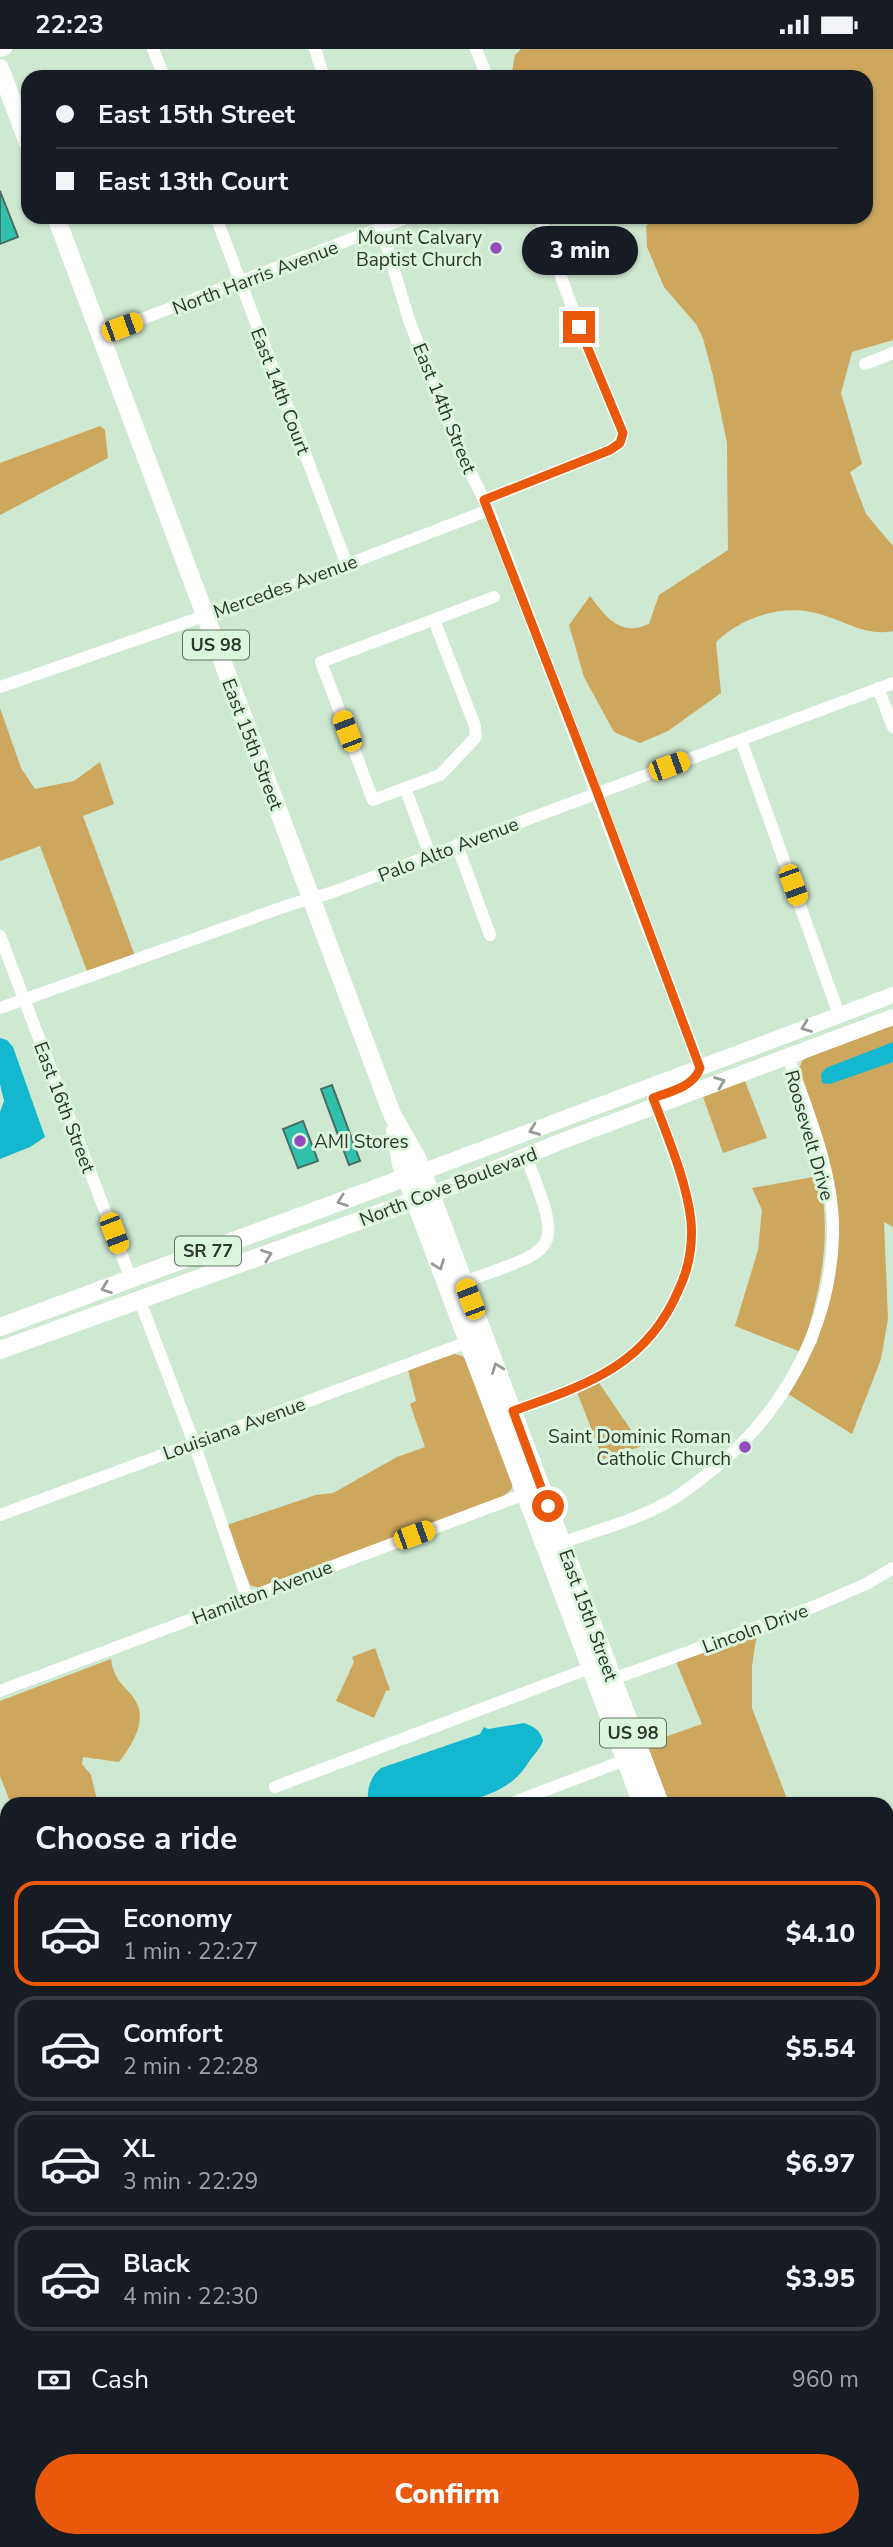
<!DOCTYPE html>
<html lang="en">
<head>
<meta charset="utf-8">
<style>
	:root { --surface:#171b24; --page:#242831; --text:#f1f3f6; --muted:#9ea1a6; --line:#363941; --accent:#ea580c }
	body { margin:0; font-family:"Nunito Sans",sans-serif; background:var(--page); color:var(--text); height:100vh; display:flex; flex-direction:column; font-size:26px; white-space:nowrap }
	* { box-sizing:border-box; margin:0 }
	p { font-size:23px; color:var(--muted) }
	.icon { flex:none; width:38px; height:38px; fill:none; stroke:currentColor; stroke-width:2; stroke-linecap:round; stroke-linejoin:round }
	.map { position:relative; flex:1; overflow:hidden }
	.side { position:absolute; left:0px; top:1748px; width:894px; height:751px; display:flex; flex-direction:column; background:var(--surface); border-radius:21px 21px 0 0; box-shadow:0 2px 5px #0004 }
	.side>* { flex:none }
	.guide { position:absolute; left:21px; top:21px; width:852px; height:154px; border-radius:21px; box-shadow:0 2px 5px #0004; display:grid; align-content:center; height:154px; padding:0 35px; background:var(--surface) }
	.end { position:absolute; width:32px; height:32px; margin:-16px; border:9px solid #ea580c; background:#fff; box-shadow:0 0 0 4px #fff }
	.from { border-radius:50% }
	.bubble { position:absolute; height:49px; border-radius:24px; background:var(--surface); box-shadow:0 2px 5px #0004; font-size:23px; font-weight:800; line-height:49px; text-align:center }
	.car { position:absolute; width:21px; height:42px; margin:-21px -10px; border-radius:9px; box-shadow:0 0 5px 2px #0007; background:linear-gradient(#f5c518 24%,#345 0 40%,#f5c518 0 76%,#345 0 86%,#f5c518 0) }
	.guide b { display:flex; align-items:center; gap:24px; height:66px; font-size:26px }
	.guide b+b { border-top:2px solid var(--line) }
	.guide i { width:18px; height:18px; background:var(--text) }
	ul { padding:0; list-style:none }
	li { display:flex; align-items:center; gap:21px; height:105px; margin:0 14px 10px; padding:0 21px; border:4px solid var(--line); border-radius:21px }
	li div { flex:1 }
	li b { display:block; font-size:26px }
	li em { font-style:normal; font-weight:800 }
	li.current { border-color:var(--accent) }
	li>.icon { width:63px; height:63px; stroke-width:1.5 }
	h2 { padding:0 35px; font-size:32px; line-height:84px }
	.pay { display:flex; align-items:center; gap:18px; height:77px; padding:0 35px; font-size:26px }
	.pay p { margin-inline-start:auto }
	.cta { display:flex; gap:14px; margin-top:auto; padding:14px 35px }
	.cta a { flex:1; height:80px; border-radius:42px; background:var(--accent); color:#fff; font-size:28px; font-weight:800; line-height:80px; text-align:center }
	.status { display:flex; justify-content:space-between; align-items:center; height:49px; padding:0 35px; background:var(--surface); direction:ltr }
	.status svg { height:19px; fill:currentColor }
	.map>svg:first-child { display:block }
	.green { fill:#cda75d }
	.water { fill:#13b7d0 }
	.building { fill:#2fc1ab; stroke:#4a6c65; stroke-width:2 }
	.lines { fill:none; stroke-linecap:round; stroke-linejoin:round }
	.street { stroke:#fff; stroke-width:12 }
	.secondary { stroke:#fff; stroke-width:16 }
	.primary { stroke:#fff; stroke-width:18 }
	.highway { stroke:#fff; stroke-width:21 }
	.rail { stroke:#5d6c5f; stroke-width:2.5; stroke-dasharray:3.5 7; stroke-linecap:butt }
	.oneway { stroke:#969b96 }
	.route { stroke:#ea580c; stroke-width:9 }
	.poi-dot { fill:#924cbf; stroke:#dcf6de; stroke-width:2.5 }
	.labels { text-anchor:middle; stroke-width:6; stroke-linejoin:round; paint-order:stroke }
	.shield { fill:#dcf6de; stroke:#627063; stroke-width:2 }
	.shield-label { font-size:18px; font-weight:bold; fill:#2d372e }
	.poi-label { font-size:19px; fill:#2d372e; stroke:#dcf6de; text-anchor:end }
	.street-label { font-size:19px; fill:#2d372e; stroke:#dcf6de }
</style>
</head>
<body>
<div class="status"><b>22:23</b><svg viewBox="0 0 49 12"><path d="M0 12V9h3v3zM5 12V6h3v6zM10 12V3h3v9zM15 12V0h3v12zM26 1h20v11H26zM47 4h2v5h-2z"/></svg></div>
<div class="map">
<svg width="893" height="2498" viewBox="0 0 893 2498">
	<rect width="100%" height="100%" fill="#cfe8d1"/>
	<!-- green -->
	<g class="green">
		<path d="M521,0h372v291l-41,12 -11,41 21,71 -12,8 16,42 27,32v85c-26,5 -43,-7 -67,-15 -38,-14 -82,-1 -110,26l5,51 -53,38 -28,12 -26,-11 -30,-55 -15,-52 21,-29c16,21 30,41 59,28l10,-29 69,-45 -1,-107 -14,-67 -10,-38 -7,-14 -32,-37 -17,-40 -1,-21 10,-9h210v-140h-355l4,-22z"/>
		<path d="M100,377l5,4 3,28 -108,57v-52z"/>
		<path d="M0,659l21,60 14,21 39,-8 26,-19 14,42 -31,12 52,140 -48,15 -47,-125 -40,15z"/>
		<path d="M893,976v202l-9,-5 4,97 -7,40 -29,75 -64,-40 29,-52 19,-87 -37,-186 3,-8 6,-4z"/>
		<path d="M745,1032l22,57 -44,15 -20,-56z"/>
		<path d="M819,1127c14,61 1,118 -18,176l-66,-26 23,-76 4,-40 -10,-22z"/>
		<path d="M454,1305l8,2 6,5 45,123 -2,6 -9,7 -243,91 -9,-3 -23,-60 89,-30 17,-2 64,-36 28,-10 -15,-43 6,-3 -8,-31z"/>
		<path d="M599,1334l43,63 -39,13 -26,-67z"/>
		<path d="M757,1584l-5,33v42l37,96h-121l-23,-60 57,-20 -26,-62z"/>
		<path d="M375,1599l15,42 -4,1 -12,27 -38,-17 18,-39 -2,-5z"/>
		<path d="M111,1610c4,28 19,27 27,47 7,19 -8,42 -19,56l-36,-5 -1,7 9,11 7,29h-87l-11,-28v-75z"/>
		<path d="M0,2183l7,4v305h279l2,6h-288z"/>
		<path d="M309,2492h132l2,6h-151z"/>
	</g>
	<!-- water -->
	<g class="water">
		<path d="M0,989l7,2 6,7 32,90 -15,10 -30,12v-47l4,-11 -4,-17z"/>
		<path d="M893,993v20l-63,22 -8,-1 -1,-9 5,-6z"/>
		<path d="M524,1674c10,3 17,8 19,18 -4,10 -10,14 -15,22 -30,50 -109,41 -160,41 -1,-14 1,-26 13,-36l99,-34 4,-7 4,2z"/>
	</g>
	<!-- building -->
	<g class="building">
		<path d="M0,142l18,46 -18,7z"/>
		<path d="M332,1036l28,76 -11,4 -28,-76z"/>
		<path d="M303,1072l15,40 -20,7 -15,-39z"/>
	</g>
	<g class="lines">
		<!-- street -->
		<g class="street">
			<path d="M153,0l11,28"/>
			<path d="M315,0l9,28"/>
			<path d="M476,0l11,28"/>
			<path d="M0,2l6,-2"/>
			<path d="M216,168l131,348"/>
			<path d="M378,168l31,103 50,129 30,61 211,557"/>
			<path d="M100,286l309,-118"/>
			<path d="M865,315l28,-11"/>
			<path d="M484,451l126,-50 10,-7 3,-10 -44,-106 -39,-110"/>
			<path d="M0,638l299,-104 190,-73"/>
			<path d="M878,639l15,39"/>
			<path d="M741,691l98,275"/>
			<path d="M405,739l35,-13 36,-38 -1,-11 -41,-106"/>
			<path d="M457,796l33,90"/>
			<path d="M430,806l-25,-67 -32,12 -52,-138 173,-65"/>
			<path d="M0,887l131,343"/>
			<path d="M0,959l289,-103 44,-13 560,-209"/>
			<path d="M464,1233c96,-35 100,-27 62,-126"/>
			<path d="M140,1252l54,142 53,155"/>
			<path d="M513,1362c73,-26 133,-44 166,-122 10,-21 14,-44 12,-68 -5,-41 -24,-84 -38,-123"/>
			<path d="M0,1466l468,-173"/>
			<path d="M562,1494c35,-13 72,-22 104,-40 12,-6 24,-16 35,-24 77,-57 129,-146 132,-243 2,-60 -25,-124 -45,-179"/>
			<path d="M613,1630l200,-72 53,-23 27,-16"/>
			<path d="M0,1642l525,-197"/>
			<path d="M275,1738l315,-119"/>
			<path d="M509,1755l116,-44"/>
			<path d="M887,2104l6,-2"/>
			<path d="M887,2266l6,-2"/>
			<path d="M887,2346l6,-3"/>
		</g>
		<!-- secondary -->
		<g class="secondary">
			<path d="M422,1123l471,-177"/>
			<path d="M431,1146l126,-52 336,-126"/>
		</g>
		<!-- primary -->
		<g class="primary">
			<path d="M0,19l28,75"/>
			<path d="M56,168l336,897 25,44 21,55 222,591"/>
			<path d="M395,1082l6,33 241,640"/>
			<path d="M0,1278l415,-153"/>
			<path d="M0,1301l425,-153"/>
			<path d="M887,2360l6,16"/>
			<path d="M887,2409l6,15"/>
		</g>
		<!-- highway -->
		<g class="highway">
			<path d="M0,2059l7,4"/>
			<path d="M778,2492l27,6"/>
		</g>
		<!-- rail -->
		<g class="rail">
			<path d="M0,2006l7,4"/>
			<path d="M850,2492l10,6"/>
		</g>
	</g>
	<!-- one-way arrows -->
	<defs><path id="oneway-chevron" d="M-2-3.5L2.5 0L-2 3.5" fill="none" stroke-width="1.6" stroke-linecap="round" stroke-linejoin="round" transform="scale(1.75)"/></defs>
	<g class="oneway">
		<use href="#oneway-chevron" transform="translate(806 978) rotate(159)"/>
		<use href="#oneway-chevron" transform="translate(720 1033) rotate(-21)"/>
		<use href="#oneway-chevron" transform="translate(534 1081) rotate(159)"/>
		<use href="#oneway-chevron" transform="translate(342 1152) rotate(160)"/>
		<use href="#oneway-chevron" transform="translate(267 1206) rotate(-20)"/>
		<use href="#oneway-chevron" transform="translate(439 1216) rotate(70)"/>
		<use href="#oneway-chevron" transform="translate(106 1239) rotate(160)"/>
		<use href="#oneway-chevron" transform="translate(497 1319) rotate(-111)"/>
	</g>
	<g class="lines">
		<!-- route -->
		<path class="route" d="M548,1457l-35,-95c73,-26 134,-45 166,-122 10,-21 14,-44 12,-68 -4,-39 -24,-86 -38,-123 16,-6 41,-11 47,-30l-103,-276 -113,-292 126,-50 10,-7 3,-10 -44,-106"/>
	</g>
	<!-- markers -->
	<g class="poi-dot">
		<circle cx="496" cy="199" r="7"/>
		<circle cx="300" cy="1092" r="7"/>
		<circle cx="745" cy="1398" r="7"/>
	</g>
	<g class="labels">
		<!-- shield labels -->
		<g class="shield">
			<rect x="183" y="581.5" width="66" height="29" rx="5"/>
			<rect x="175" y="1187.5" width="66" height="29" rx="5"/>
			<rect x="600" y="1669.5" width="66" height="29" rx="5"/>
		</g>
		<g class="shield-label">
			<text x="216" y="602">US 98</text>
			<text x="208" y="1208">SR 77</text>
			<text x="633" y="1690">US 98</text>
		</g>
		<!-- poi labels -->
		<g class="poi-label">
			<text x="482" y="195">Mount Calvary<tspan x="482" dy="22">Baptist Church</tspan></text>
			<text x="314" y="1099" text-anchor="start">AMI Stores</text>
			<text x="731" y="1394">Saint Dominic Roman<tspan x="731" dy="22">Catholic Church</tspan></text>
		</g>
		<!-- street labels -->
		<g class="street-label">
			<text transform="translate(255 228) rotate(-21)" y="7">North Harris Avenue</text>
			<text transform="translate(281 342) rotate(69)" y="7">East 14th Court</text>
			<text transform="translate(445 359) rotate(68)" y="7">East 14th Street</text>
			<text transform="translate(285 537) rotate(-20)" y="7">Mercedes Avenue</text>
			<text transform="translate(253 695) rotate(69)" y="7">East 15th Street</text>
			<text transform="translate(448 800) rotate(-21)" y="7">Palo Alto Avenue</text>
			<text transform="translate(65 1058) rotate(69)" y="7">East 16th Street</text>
			<text transform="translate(810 1086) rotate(74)" y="7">Roosevelt Drive</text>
			<text transform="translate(448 1137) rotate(-21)" y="7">North Cove Boulevard</text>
			<text transform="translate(234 1379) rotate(-20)" y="7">Louisiana Avenue</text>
			<text transform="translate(262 1543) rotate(-21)" y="7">Hamilton Avenue</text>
			<text transform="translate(589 1566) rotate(70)" y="7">East 15th Street</text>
			<text transform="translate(755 1579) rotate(-20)" y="7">Lincoln Drive</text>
		</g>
	</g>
</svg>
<i class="end from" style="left:548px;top:1457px"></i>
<i class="end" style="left:579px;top:278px"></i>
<div class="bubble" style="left:522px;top:177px;width:116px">3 min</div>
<i class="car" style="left:122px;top:278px;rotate:70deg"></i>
<i class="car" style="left:347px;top:682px;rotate:339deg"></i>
<i class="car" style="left:669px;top:717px;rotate:70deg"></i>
<i class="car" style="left:793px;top:836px;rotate:160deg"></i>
<i class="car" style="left:114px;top:1184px;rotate:159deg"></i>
<i class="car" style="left:470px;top:1250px;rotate:339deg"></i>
<i class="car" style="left:414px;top:1486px;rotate:70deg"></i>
<div class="guide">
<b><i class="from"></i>East 15th Street</b>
<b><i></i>East 13th Court</b>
</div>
<section class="side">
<h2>Choose a ride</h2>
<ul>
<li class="current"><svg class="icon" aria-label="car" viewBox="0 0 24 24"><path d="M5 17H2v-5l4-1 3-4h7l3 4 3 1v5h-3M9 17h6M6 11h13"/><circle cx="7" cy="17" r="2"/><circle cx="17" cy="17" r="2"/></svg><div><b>Economy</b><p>1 min · 22:27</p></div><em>$4.10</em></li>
<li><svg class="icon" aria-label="car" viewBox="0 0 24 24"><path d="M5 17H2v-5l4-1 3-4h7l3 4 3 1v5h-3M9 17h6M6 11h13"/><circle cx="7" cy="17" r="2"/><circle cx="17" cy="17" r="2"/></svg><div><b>Comfort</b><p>2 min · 22:28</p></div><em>$5.54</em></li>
<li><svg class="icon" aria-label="car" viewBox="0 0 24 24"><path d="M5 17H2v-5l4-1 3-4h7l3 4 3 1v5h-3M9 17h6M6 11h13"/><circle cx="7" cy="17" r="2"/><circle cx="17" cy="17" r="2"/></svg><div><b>XL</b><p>3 min · 22:29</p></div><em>$6.97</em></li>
<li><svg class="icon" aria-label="car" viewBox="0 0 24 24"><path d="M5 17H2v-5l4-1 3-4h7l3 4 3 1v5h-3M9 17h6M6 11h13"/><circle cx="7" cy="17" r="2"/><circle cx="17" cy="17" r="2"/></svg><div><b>Black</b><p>4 min · 22:30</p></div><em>$3.95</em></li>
</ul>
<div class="pay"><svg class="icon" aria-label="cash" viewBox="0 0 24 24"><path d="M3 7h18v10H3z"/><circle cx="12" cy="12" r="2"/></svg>Cash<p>960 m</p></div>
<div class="cta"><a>Confirm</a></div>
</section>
</div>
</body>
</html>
